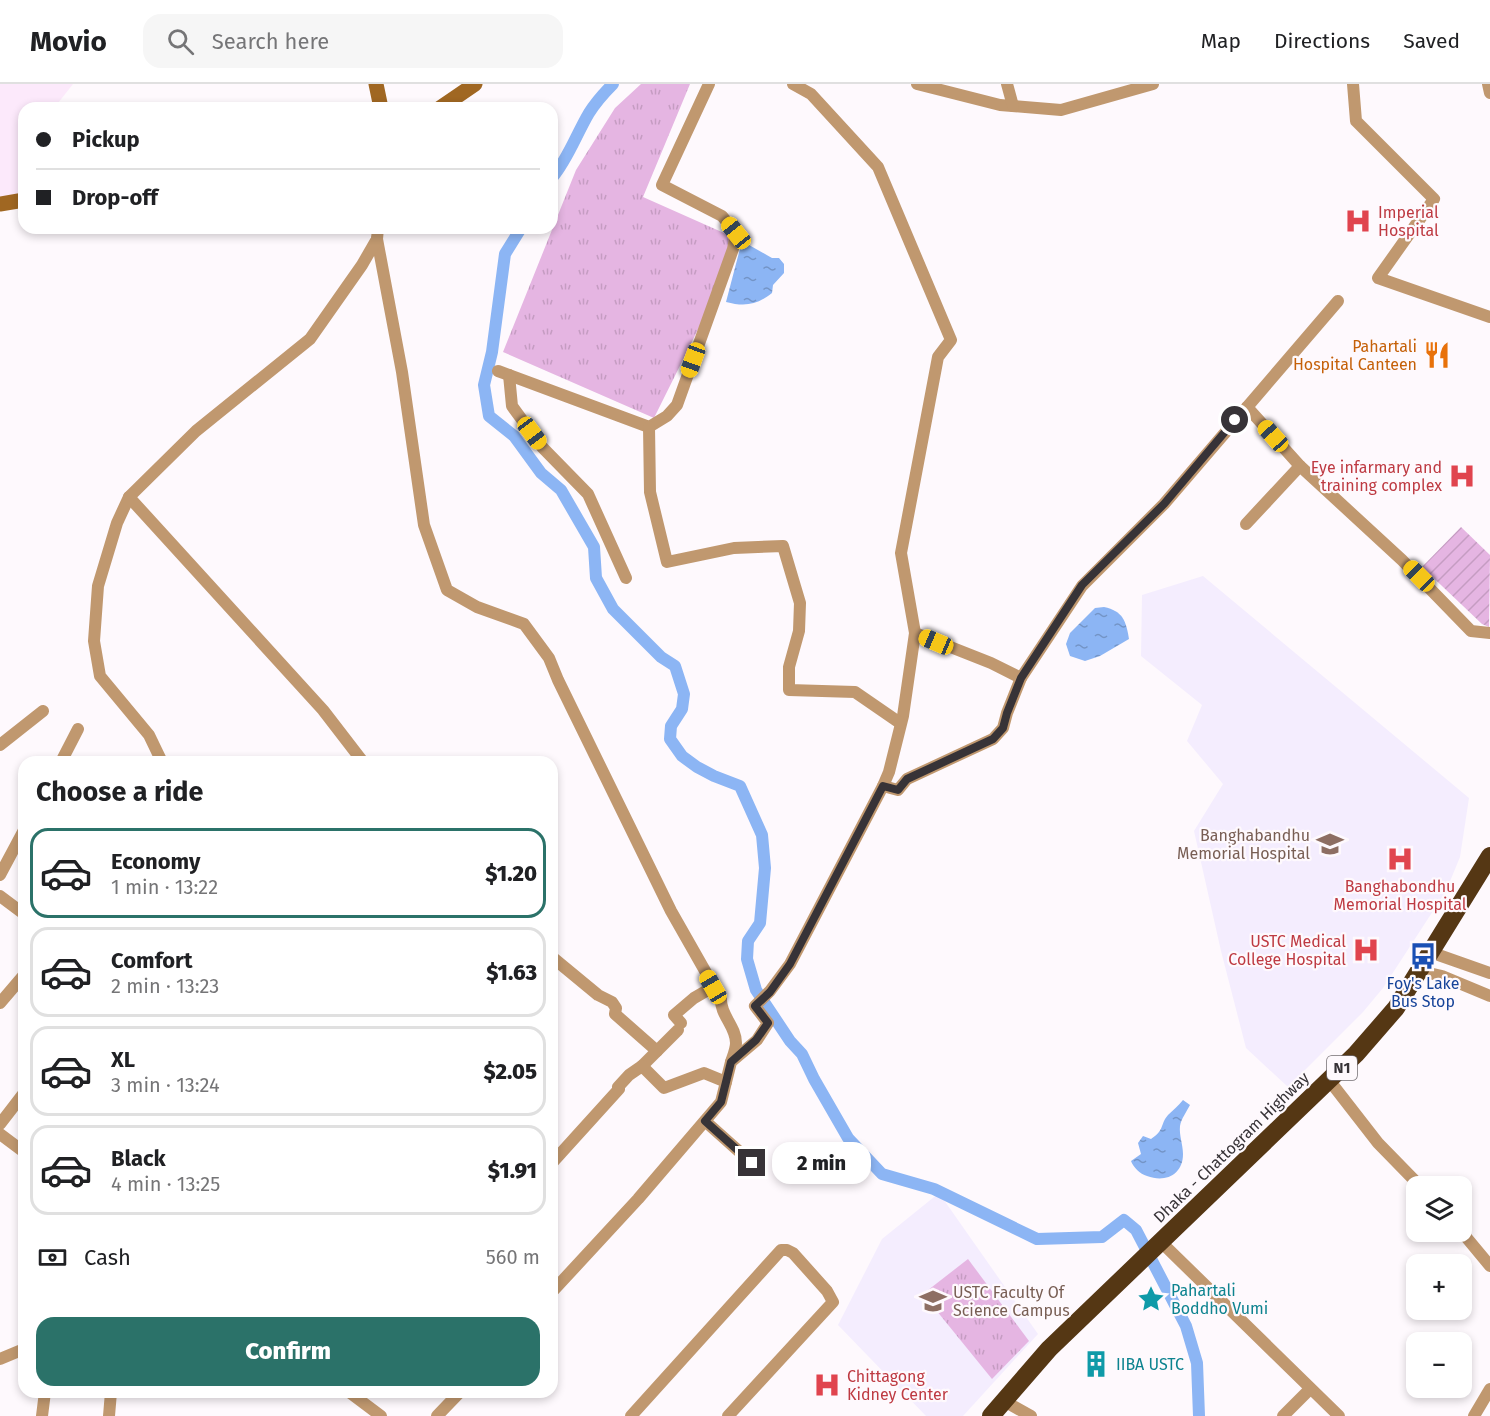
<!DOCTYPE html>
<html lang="en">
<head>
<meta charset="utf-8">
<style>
	:root { --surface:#fff; --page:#f6f6f6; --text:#202124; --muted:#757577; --line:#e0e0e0; --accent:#2b7269 }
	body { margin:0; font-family:"Fira Sans",sans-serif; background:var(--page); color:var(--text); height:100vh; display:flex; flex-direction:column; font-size:22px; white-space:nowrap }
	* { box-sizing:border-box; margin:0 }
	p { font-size:20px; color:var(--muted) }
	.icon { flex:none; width:33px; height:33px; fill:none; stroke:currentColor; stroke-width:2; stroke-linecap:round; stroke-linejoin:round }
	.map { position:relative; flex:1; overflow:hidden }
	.panel { position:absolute; left:18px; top:672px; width:540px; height:642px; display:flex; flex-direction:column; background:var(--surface); border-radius:18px; box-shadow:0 3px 9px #0003 }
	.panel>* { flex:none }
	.guide { position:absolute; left:18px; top:18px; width:540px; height:132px; border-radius:18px; box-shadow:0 3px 9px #0003; display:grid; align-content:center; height:132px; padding:0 18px; background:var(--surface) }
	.controls { position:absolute; left:1406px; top:1092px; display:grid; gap:12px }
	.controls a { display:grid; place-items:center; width:66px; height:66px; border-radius:12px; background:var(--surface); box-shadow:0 3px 9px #0003; font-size:30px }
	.end { position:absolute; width:27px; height:27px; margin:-14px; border:8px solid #373337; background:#fff; box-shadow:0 0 0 3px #fff }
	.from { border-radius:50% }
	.bubble { position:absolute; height:42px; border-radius:18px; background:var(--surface); box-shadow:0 3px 9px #0003; font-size:20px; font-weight:800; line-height:42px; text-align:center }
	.car { position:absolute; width:18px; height:36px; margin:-18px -9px; border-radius:8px; box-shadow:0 0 4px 2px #0007; background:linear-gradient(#f5c518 24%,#345 0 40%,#f5c518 0 76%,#345 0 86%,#f5c518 0) }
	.guide b { display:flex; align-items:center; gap:21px; height:57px; font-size:22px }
	.guide b+b { border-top:2px solid var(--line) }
	.guide i { width:15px; height:15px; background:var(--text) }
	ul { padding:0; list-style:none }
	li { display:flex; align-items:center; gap:18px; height:90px; margin:0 12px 9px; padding:0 6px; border:3px solid var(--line); border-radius:18px }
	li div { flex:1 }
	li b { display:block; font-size:22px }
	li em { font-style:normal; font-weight:800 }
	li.current { border-color:var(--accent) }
	li>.icon { width:54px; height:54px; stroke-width:1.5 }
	h2 { padding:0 18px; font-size:27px; line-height:72px }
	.pay { display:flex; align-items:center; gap:15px; height:66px; padding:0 18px; font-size:22px }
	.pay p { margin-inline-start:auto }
	.button { display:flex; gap:12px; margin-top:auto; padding:12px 18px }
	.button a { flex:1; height:69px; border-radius:18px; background:var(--accent); color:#fff; font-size:24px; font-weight:800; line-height:69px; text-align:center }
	header { display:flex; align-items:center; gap:36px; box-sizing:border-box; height:84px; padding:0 30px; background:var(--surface); border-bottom:2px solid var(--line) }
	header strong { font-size:28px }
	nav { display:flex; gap:33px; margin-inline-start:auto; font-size:21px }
	.search { width:420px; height:54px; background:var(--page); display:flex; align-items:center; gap:15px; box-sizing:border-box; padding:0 21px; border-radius:18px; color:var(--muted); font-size:22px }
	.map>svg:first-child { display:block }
	.built { fill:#fce9fb }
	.education { fill:#f4edfe }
	.park { fill:url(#park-tufts) }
	.garden { fill:url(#garden-furrows) }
	.water { fill:url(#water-ripples) }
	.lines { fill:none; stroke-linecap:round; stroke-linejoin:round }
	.canal { stroke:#8cb5f4; stroke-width:12 }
	.street { stroke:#c0986f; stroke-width:12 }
	.secondary { stroke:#a06722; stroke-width:15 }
	.highway { stroke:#553714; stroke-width:18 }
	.route { stroke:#373337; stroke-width:8 }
	.labels { text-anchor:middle; stroke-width:4.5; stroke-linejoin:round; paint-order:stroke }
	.shield { fill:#fef9fd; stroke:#736e72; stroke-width:1.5 }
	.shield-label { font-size:15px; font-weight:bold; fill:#373337 }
	.health-label { font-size:16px; fill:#be3a42; stroke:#fef9fd; text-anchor:start }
	.food-label { font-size:16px; fill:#c56008; stroke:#fef9fd; text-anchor:end }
	.education-label { font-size:16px; fill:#785e54; stroke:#fef9fd; text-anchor:end }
	.transit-label { font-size:16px; fill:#164399; stroke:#fef9fd }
	.street-label { font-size:16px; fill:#373337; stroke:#fef9fd }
	.culture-label { font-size:16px; fill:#0d838f; stroke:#fef9fd; text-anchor:start }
</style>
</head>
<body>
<header>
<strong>Movio</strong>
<div class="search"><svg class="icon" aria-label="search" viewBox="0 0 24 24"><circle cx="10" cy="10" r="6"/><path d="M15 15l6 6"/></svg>Search here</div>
<nav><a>Map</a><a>Directions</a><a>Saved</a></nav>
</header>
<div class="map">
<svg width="1490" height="1332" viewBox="0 0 1490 1332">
	<defs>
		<pattern id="park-tufts" width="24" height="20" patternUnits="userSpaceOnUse" patternTransform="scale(1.5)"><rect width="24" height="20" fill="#e5b5e2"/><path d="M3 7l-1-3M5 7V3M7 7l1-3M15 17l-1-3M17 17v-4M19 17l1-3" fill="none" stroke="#c59cc2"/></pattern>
		<pattern id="garden-furrows" width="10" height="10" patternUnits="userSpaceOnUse" patternTransform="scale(1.5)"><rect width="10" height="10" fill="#e5b5e2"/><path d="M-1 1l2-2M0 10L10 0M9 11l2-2" fill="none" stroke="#c59cc2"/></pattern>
		<pattern id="water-ripples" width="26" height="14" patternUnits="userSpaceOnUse" patternTransform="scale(1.5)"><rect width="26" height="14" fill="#8cb5f4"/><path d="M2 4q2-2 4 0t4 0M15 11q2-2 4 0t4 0" fill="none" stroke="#7394c6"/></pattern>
	</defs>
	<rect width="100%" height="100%" fill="#fef9fd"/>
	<!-- built -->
	<path class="built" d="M0,0h73l-19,24h-30v85l-24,4z"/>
	<!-- education -->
	<g class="education">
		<path d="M1203,492l266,222 -9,59 -14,34 -63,97 -20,24 -75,75 -42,-39 -25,-97 -27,-120 29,-47 -36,-43 15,-36 -61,-49 1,-61z"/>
		<path d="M939,1109l99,141 -75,82h-37l-88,-91 44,-86z"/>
	</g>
	<!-- park -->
	<g class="park">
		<path d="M641,0h49l-47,113 99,44 -88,177 -151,-66 73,-182 39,-62z"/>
		<path d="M968,1175l61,82 -37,38 -69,-85z"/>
	</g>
	<!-- garden -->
	<path class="garden" d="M1461,443l29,28 -1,72 -7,-3 -60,-57z"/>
	<!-- water -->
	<g class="water">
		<path d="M742,157l30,17h7l5,6v9l-11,12 -1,8c-15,12 -27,14 -46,9z"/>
		<path d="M1104,523c19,4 22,14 25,32l-29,17 -15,5 -15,-5 -4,-12 4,-11 25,-25z"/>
		<path d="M1183,1016l7,5c-3,6 -9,14 -10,21 -1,9 3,19 3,28 0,21 -18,29 -36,22 -7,-2 -14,-9 -16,-15l10,-7 -3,-11 5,-7 8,3c14,-9 9,-15 17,-24 5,-5 10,-9 15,-15z"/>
	</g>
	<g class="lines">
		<!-- canal -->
		<g class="canal">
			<path d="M552,94c16,-19 24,-43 37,-65 7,-11 15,-20 24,-29"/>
			<path d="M521,144l-16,26 -13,98 -8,33 5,31 25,20 27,37 20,17 33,57 2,31 17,31 48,48 14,9 9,28 -2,15 -11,17 -1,13 12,17 15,11 17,9 26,10 22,49 3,33 -5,55 -12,18 -1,18 9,31 34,51 12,13 12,25 34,59 34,36 52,15 103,50 65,-2 22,-17 12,10 50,96 11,37 2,53"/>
		</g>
		<!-- street -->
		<g class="street">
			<path d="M793,0l18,10 67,73 73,173 -13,17 -37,196 14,80 -12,83 -14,56 -6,14"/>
			<path d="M917,0l83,21 61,5 92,-26"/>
			<path d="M1007,0l6,22"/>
			<path d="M1353,0l3,37 78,78 -56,79 112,39"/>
			<path d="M1488,0l2,9"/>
			<path d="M377,155l25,133 22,153 23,65 30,17 47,17 25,34 9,22 113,231 50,88c-1,16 15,27 15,44 0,6 -3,13 -5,19"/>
			<path d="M498,287l151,56 18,-11 10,-11 56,-156 3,-16 -14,-17 -60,-31 47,-101"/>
			<path d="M509,291l3,31 30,41 46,47 38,84"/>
			<path d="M1247,323l53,59"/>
			<path d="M649,343l1,65 17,70 67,-14 49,-2 17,57 -1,28 -10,36v23l66,2 45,31"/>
			<path d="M129,413l194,213 40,52"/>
			<path d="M1246,440l54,-58 102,94 69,71 19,2"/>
			<path d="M915,549l76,30 30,15"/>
			<path d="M0,661l43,-34"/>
			<path d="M61,678l17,-33"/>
			<path d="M162,678l-13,-27 -49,-59 -6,-35 4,-55 19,-63 12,-26 67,-66 114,-92 52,-74 15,-26 1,-11"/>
			<path d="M0,791l24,-45"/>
			<path d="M0,812l24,18"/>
			<path d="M1430,868l60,21"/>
			<path d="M552,873l46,38 14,7 4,6 -1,6 42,37"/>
			<path d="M1420,887l22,5 48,20"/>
			<path d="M0,919l24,-28"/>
			<path d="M681,939l-7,-8 20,-17 19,-11"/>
			<path d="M642,982l36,-36"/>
			<path d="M1329,996l49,63 42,43"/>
			<path d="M705,1037l47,42"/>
			<path d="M0,1040l24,-31"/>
			<path d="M0,1050l24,18"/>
			<path d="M552,1079l67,-74 -1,-2 11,-12 13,-9 22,22 40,-15 22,9"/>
			<path d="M1461,1147l29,35"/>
			<path d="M1161,1158l178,174"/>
			<path d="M552,1208l86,-93 83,-97 10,-40 26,-22 11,-17 -13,-17 15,-15 20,-27 93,-178 15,4 9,-11 86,-40 10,-11 4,-15 14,-35 61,-92 82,-82 174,-203"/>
			<path d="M0,1275l24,-10"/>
			<path d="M349,1308l32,24"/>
			<path d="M1004,1317l27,15"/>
			<path d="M42,1332l3,-24"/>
			<path d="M109,1332l2,-24"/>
			<path d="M437,1332l23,-24"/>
			<path d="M631,1332l150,-166h6l6,3 34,38 6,11 -105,114"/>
			<path d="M1283,1332l27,-27"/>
			<path d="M1474,1332l16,-27"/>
		</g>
		<!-- secondary -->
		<g class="secondary">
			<path d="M376,0l5,24"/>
			<path d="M440,24l35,-24"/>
			<path d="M0,120l24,-4"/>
		</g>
		<!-- highway -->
		<path class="highway" d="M991,1332l58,-67 307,-295 40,-46 94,-152"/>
	</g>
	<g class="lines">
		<!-- route -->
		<path class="route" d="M752,1079l-47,-42 16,-19 10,-40 25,-22 12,-17 -13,-17 15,-14 20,-28 93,-178 15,4 9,-11 86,-40 10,-11 4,-15 14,-35 61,-93 82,-81 71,-84"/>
	</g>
	<!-- icons -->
	<defs>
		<symbol id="hospital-bare" viewBox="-9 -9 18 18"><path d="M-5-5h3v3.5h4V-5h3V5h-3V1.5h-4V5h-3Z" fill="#e0444e" stroke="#fef9fd" stroke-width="2.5" paint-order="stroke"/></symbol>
		<symbol id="restaurant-bare" viewBox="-9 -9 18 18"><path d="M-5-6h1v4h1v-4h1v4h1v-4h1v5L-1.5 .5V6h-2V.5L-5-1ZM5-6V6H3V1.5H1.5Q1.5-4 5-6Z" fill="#e8710a" stroke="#fef9fd" stroke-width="2.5" paint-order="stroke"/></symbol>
		<symbol id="university-bare" viewBox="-9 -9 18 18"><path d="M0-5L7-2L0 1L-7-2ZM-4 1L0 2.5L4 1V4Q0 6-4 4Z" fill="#8d6e63" stroke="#fef9fd" stroke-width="2.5" paint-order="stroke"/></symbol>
		<symbol id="bus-bare" viewBox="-9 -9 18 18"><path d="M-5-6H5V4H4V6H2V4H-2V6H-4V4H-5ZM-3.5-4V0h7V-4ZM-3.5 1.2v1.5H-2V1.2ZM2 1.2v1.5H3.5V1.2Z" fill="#1a4fb4" stroke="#fef9fd" stroke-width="2.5" paint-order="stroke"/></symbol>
		<symbol id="sight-bare" viewBox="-9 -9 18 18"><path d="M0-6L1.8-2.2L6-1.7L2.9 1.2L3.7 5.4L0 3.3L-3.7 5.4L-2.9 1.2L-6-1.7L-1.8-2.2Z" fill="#0f9aa8" stroke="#fef9fd" stroke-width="2.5" paint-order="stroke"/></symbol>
		<symbol id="building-bare" viewBox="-9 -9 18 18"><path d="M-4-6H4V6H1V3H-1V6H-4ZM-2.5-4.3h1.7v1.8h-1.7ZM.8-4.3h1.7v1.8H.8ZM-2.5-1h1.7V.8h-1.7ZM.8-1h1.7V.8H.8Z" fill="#0f9aa8" stroke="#fef9fd" stroke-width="2.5" paint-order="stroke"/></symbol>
	</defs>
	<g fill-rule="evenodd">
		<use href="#hospital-bare" x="1339" y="118" width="38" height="38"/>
		<use href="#restaurant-bare" x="1418" y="252" width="38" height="38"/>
		<use href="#hospital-bare" x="1443" y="373" width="38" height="38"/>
		<use href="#university-bare" x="1311" y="741" width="38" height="38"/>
		<use href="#hospital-bare" x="1381" y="756" width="38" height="38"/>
		<use href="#hospital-bare" x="1347" y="847" width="38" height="38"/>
		<use href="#bus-bare" x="1404" y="853" width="38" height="38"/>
		<use href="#sight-bare" x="1132" y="1196" width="38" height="38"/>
		<use href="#university-bare" x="914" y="1198" width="38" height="38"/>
		<use href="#building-bare" x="1077" y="1261" width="38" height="38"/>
		<use href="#hospital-bare" x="808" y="1282" width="38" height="38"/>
	</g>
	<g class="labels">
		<!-- shield labels -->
		<rect class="shield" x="1327" y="972" width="30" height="24" rx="4.5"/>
		<g class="shield-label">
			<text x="1342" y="989">N1</text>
		</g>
		<!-- health labels -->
		<g class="health-label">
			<text x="1378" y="134">Imperial<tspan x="1378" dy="18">Hospital</tspan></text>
			<text x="1442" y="389" text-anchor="end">Eye infarmary and<tspan x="1442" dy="18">training complex</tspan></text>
			<text x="1400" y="808" text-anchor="middle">Banghabondhu<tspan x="1400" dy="18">Memorial Hospital</tspan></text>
			<text x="1346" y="863" text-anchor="end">USTC Medical<tspan x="1346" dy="18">College Hospital</tspan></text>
			<text x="847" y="1298">Chittagong<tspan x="847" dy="18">Kidney Center</tspan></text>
		</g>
		<!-- food labels -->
		<g class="food-label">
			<text x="1417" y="268">Pahartali<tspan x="1417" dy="18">Hospital Canteen</tspan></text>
		</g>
		<!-- education labels -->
		<g class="education-label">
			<text x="1310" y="757">Banghabandhu<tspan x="1310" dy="18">Memorial Hospital</tspan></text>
			<text x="953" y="1214" text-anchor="start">USTC Faculty Of<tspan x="953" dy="18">Science Campus</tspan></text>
		</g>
		<!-- transit labels -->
		<g class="transit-label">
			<text x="1423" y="905">Foy's Lake<tspan x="1423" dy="18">Bus Stop</tspan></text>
		</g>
		<!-- street labels -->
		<g class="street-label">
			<text transform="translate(1231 1063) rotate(-44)" y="6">Dhaka - Chattogram Highway</text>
		</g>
		<!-- culture labels -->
		<g class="culture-label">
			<text x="1171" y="1212">Pahartali<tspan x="1171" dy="18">Boddho Vumi</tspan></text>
			<text x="1116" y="1286">IIBA USTC</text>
		</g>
	</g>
</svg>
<div class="controls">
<a><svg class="icon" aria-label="layers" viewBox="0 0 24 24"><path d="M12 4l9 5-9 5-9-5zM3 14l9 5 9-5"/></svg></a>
<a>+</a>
<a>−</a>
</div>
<i class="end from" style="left:1235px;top:336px"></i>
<i class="end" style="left:752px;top:1079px"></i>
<div class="bubble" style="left:772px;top:1058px;width:99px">2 min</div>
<i class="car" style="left:736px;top:149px;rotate:321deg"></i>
<i class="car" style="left:693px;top:276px;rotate:200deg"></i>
<i class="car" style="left:532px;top:349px;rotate:143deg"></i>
<i class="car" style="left:1273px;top:352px;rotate:318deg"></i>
<i class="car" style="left:1419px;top:492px;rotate:315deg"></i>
<i class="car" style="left:936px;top:558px;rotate:293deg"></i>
<i class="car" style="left:713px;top:903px;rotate:330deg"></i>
<div class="guide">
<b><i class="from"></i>Pickup</b>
<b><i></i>Drop-off</b>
</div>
<section class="panel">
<h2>Choose a ride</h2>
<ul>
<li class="current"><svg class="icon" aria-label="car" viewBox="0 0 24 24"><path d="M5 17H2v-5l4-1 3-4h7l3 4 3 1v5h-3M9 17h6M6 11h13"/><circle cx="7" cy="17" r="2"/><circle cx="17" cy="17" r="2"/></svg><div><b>Economy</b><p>1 min · 13:22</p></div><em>$1.20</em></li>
<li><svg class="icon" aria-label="car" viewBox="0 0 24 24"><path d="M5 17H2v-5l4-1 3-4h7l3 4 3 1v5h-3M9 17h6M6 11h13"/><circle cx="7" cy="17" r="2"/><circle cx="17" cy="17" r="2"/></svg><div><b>Comfort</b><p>2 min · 13:23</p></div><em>$1.63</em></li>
<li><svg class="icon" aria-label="car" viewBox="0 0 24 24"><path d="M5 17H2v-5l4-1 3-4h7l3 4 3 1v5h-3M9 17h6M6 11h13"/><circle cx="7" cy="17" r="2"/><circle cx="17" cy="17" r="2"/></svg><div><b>XL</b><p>3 min · 13:24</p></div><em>$2.05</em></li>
<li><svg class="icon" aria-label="car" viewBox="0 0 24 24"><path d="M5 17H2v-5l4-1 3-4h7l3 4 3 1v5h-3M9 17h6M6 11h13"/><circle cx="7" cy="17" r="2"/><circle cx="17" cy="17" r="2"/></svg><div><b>Black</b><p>4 min · 13:25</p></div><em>$1.91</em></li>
</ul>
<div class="pay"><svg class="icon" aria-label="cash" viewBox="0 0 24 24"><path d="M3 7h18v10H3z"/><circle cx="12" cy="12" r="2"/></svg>Cash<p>560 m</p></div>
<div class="button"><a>Confirm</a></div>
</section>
</div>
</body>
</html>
